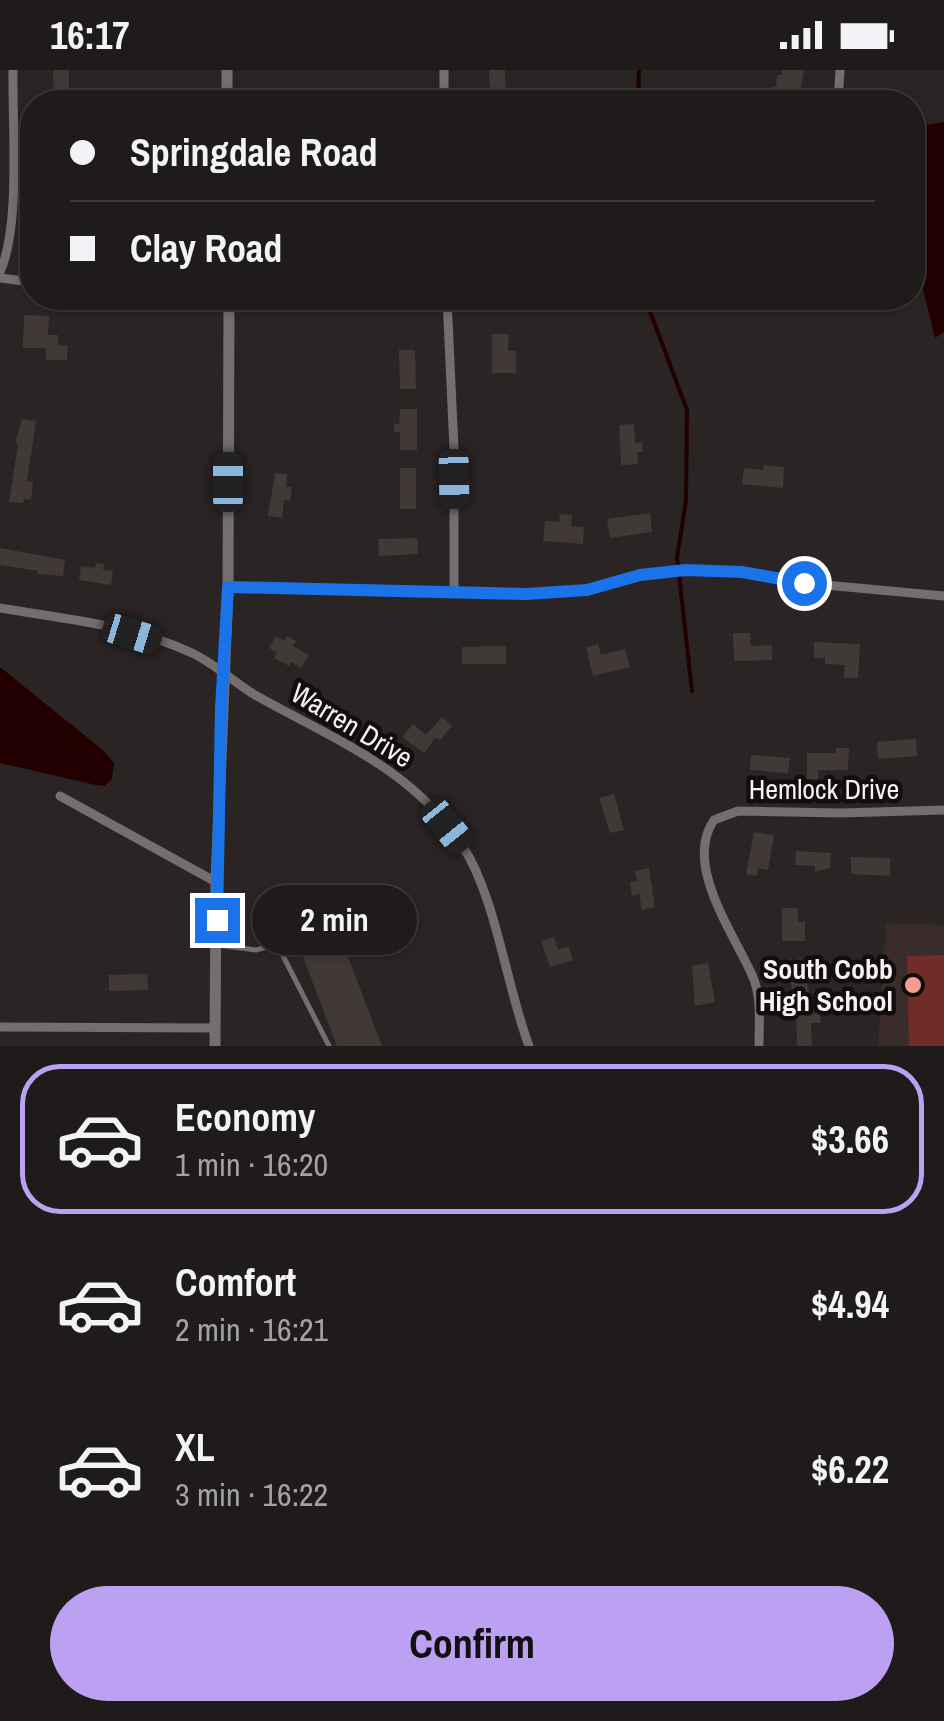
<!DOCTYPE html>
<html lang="en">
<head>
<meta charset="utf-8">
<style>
	:root { --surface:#201b1b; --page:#2d2828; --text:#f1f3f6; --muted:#a2a1a3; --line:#3d393a; --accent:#bca0f2 }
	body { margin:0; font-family:"Archivo Narrow",sans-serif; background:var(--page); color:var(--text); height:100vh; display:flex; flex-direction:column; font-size:38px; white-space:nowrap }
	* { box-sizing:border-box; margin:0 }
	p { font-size:32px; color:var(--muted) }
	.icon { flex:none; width:55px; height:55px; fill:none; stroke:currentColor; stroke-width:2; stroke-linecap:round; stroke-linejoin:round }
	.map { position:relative; height:976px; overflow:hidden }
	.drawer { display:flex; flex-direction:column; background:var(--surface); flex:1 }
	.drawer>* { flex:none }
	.banner { position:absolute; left:20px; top:20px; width:905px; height:220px; border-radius:40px; box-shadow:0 2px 8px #0004,0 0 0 2px var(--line); display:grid; align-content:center; height:220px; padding:0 50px; background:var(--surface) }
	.end { position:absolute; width:45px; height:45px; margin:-22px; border:12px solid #1a73e8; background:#fff; box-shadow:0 0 0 5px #fff }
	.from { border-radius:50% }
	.bubble { position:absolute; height:70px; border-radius:35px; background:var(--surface); box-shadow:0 2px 8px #0004,0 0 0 2px var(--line); font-size:32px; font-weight:700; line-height:70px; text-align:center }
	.car { position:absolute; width:30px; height:60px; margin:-30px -15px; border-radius:12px; box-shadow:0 0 8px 2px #0007; background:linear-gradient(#222 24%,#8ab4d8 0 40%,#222 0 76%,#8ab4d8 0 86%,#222 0) }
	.banner b { display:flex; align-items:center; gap:35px; height:95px; font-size:38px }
	.banner b+b { border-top:2px solid var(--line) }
	.banner i { width:25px; height:25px; background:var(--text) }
	ul { padding:18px 0 0; list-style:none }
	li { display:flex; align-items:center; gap:30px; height:150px; margin:0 20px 15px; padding:0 30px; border:5px solid transparent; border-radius:40px }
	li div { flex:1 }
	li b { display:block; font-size:38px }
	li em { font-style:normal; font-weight:700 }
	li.on { border-color:var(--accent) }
	li>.icon { width:90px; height:90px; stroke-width:1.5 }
	.cta { display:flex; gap:20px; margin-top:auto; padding:20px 50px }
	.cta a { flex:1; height:115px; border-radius:60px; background:var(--accent); color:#111; font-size:40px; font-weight:700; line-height:115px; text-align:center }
	.status { display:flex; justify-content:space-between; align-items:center; height:70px; padding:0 50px; background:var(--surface); direction:ltr }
	.status svg { height:28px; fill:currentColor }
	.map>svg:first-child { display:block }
	.built { fill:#392c2a }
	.green { fill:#712c27 }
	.water { fill:#200 }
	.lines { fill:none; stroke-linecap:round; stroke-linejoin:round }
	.stream { stroke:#200; stroke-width:4 }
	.building { fill:#403938 }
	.service { stroke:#726f6e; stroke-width:5 }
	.minor { stroke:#726f6e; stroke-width:9 }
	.tertiary { stroke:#726f6e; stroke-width:11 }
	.route { stroke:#1a73e8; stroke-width:12 }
	.poi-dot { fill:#f59c92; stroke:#110e0e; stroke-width:4 }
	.labels { text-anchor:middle; stroke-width:9; stroke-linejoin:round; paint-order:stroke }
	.street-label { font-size:28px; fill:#f6f2f1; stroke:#110e0e }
	.poi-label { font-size:28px; font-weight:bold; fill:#f6f2f1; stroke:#110e0e; text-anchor:end }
</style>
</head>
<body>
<div class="status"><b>16:17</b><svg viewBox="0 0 49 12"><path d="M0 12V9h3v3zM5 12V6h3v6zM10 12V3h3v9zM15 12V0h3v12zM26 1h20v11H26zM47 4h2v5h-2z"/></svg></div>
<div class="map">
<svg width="944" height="976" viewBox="0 0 944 976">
	<rect width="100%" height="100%" fill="#2b2424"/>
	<!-- built -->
	<path class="built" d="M886,853l58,2v121h-66z"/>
	<!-- green -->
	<path class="green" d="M944,885v91h-35l-2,-90z"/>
	<!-- water -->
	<g class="water">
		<path d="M944,52v210l-9,6 -22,-89 -1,-122z"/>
		<path d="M0,597l104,84 10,12 -2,16 -7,7 -9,-1 -96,-22z"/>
	</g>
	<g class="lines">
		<!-- stream -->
		<g class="stream">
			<path d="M638,32l1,-32"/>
			<path d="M645,228l42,112 -1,91 -9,56 15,134"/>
		</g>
	</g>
	<!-- building -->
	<g class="building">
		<path d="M53,0h16v32h-15z"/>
		<path d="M489,0h16l1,32h-16z"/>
		<path d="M782,0h22l-6,31 -28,-1 1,-13h5l1,-12h5z"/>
		<path d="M24,245l25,1 -1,19h10v10l10,1 -1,14h-21v-12h-23z"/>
		<path d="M492,264h17l-1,17h8v22h-24z"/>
		<path d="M399,280h16l1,39h-16z"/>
		<path d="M400,339h17v41h-17v-18h-6v-8h5z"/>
		<path d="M22,349l14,2 -9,60 6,1 -2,18 -7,-1 -1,4 -14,-1 9,-58h-3z"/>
		<path d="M634,354l1,19 7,-1 1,10h-6l1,12 -17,1 -2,-40z"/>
		<path d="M764,395l20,2 -1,21 -41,-4 2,-16 19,2z"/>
		<rect x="400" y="398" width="16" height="41"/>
		<path d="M275,403l12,1 -1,13h6l-2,14 -6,-1 -2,18 -14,-2z"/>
		<path d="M650,443l2,19 -42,6 -3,-19z"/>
		<path d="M560,444l12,1 -1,11 13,1 -1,17 -40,-3 2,-20 14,1z"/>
		<path d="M417,468l1,16 -39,2 -1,-17z"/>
		<path d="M0,478l65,12 -2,16 -26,-2 1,-3 -38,-6z"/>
		<path d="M96,493l8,1 -1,6 10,1 -2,14 -32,-5 2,-14 14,2z"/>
		<path d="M733,563h17l1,13 21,-1v15l-38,1z"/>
		<path d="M276,566l9,5 2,-5 9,5 -3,5 16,9 -8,13 -10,-6 -2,4 -15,-8 3,-5 -8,-5z"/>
		<path d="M814,572l46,2 -2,34h-14l1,-13 -20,-1v-6h-11z"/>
		<path d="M598,574l3,11 24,-6 5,18 -37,9 -7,-29z"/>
		<path d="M506,576v18h-44v-17z"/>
		<path d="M442,647l10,9 -12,14 -5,-2 -11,15 -22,-16 11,-13 13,11z"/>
		<path d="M916,669l1,17 -39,3 -1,-17z"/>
		<path d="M836,678h13l-1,22h-30v9h-11v-26h29z"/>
		<path d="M751,685l39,3 -2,15 -38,-3z"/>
		<path d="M614,724l10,36 -14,3 -11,-35z"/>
		<path d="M754,762l20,3 -6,35 -10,-2 -1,8 -11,-2z"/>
		<path d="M796,781l35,2 -1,15 -15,4v-6l-20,-1z"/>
		<path d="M851,787l39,1v18l-39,-2z"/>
		<path d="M649,798l6,39 -13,3 -3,-16 -7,2 -2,-14 7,-1 -2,-10z"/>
		<path d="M324,824l58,152h-45l-52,-136z"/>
		<path d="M782,838h16v14h7v19h-23z"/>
		<path d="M554,867l4,13 10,-4 5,14 -23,7 -9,-26z"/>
		<path d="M803,888l2,12 6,-1 1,11 -5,1 3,16 -17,2 -5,-39z"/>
		<path d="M708,893l7,39 -20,4 -3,-40z"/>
		<path d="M147,904l1,16 -39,1v-16z"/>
		<path d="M820,943l1,10h-10l1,23h-15l-1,-32z"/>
	</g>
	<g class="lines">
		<!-- service -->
		<path class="service" d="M218,875l38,5 21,-6 52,102"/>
		<!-- minor -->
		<g class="minor">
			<path d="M444,32v-32"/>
			<path d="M838,32l2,-32"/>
			<path d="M0,202c21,-47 12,-147 13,-202"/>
			<path d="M0,208l32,4"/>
			<path d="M159,228l70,8"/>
			<path d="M447,228l7,151v142"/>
			<path d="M228,517l298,6 61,-3 53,-15 45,-5 57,2 62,11 140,13"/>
			<path d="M0,538c64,11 132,17 192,45 23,11 42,29 63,42 76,43 157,73 207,150 34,52 44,140 67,201"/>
			<path d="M60,726l156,86"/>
			<path d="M0,957l214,1"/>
			<path d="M759,976c0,-23 3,-50 -7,-71 -18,-41 -69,-111 -38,-155l24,-9 103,2 103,-3"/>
		</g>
		<!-- tertiary -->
		<g class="tertiary">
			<path d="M227,0v32"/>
			<path d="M215,976l1,-164 12,-295 1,-289"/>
		</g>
	</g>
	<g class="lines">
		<!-- route -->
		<path class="route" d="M217,850l4,-212 7,-121 298,7 61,-4 53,-15 45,-5 57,2 62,11"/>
	</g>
	<!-- markers -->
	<circle class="poi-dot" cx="913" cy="915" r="10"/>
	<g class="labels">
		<!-- street labels -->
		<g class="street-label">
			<text transform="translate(352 655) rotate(31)" y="10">Warren Drive</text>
			<text x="824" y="729">Hemlock Drive</text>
		</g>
		<!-- poi labels -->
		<g class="poi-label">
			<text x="893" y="909">South Cobb<tspan x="893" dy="32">High School</tspan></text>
		</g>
	</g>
</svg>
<i class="end from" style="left:804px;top:513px"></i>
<i class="end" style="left:217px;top:850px"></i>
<div class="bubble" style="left:252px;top:815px;width:165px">2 min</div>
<i class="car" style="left:454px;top:409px;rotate:179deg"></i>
<i class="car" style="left:228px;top:412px;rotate:0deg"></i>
<i class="car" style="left:132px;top:564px;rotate:107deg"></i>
<i class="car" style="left:447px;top:756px;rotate:141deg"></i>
<div class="banner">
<b><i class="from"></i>Springdale Road</b>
<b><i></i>Clay Road</b>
</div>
</div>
<section class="drawer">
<ul>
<li class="on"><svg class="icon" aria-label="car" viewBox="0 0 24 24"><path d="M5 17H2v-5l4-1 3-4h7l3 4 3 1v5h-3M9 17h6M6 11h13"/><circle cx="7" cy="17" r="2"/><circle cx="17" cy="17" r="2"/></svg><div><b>Economy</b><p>1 min · 16:20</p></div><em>$3.66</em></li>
<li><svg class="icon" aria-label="car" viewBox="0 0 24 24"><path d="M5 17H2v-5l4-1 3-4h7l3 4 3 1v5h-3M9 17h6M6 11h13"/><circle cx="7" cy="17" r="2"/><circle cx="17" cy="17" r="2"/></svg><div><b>Comfort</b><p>2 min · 16:21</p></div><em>$4.94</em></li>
<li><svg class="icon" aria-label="car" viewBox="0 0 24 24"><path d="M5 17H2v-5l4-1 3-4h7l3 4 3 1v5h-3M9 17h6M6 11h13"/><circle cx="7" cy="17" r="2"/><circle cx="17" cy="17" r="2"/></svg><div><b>XL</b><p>3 min · 16:22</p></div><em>$6.22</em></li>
</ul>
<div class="cta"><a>Confirm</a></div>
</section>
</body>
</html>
